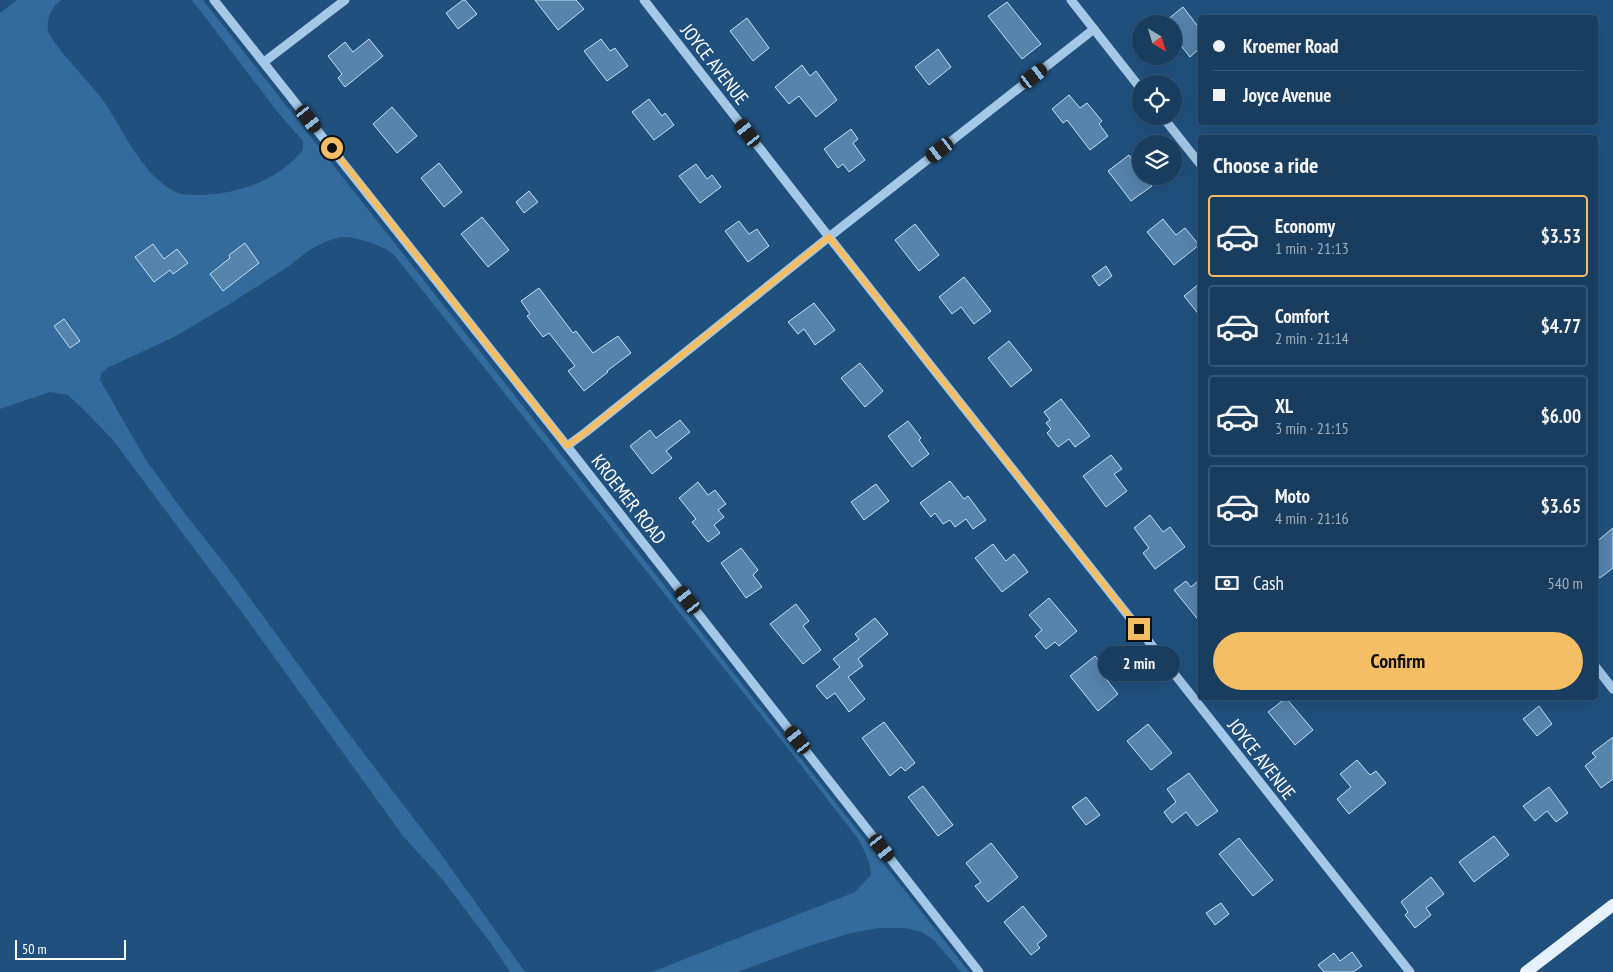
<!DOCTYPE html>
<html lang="en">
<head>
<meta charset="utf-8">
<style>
	:root { --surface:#183d5e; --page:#254867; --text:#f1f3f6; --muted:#9faebc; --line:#365673; --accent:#f4be65 }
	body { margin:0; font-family:"PT Sans Narrow",sans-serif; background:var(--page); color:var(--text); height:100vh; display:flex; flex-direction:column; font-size:19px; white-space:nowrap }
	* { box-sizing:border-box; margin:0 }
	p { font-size:16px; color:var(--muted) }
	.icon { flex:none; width:28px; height:28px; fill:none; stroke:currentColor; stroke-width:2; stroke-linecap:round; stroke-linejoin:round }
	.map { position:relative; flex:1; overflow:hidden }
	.panel { position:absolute; left:1198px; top:135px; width:400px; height:565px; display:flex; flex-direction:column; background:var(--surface); border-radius:5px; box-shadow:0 5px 20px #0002,0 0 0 1px var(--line) }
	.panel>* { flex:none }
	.banner { position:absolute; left:1198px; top:15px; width:400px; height:110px; border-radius:5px; box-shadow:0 5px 20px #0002,0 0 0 1px var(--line); display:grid; align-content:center; height:110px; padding:0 15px; background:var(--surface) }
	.needle { width:32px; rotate:142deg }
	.buttons { position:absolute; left:1132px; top:15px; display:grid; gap:10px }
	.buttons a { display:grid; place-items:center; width:50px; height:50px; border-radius:50%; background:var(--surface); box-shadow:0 5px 20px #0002,0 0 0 1px var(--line); font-size:25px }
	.scale { position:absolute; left:15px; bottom:12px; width:111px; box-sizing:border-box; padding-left:5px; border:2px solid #fff; border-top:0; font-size:14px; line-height:18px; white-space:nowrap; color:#fff; -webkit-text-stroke:4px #20517e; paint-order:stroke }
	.end { position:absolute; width:22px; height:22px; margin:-11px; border:6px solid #f4be65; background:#111; box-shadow:0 0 0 2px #111 }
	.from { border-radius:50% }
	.bubble { position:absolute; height:35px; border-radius:18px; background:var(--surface); box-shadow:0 5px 20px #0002,0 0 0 1px var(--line); font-size:16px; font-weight:700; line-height:35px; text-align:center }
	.car { position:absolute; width:15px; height:30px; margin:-15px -8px; border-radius:6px; box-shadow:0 0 4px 1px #0007; background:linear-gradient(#222 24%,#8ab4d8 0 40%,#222 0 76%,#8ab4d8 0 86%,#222 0) }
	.banner b { display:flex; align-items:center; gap:18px; height:48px; font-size:19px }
	.banner b+b { border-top:1px solid var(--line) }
	.banner i { width:12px; height:12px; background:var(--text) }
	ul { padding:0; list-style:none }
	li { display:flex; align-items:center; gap:15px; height:82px; margin:0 10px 8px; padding:0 5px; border:2px solid var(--line); border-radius:5px }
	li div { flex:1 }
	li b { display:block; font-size:19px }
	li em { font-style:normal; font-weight:700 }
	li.current { border-color:var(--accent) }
	li>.icon { width:45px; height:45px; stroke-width:1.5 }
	h2 { padding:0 15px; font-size:22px; line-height:60px }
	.pay { display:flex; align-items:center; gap:12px; height:55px; padding:0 15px; font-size:19px }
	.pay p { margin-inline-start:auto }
	.action { display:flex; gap:10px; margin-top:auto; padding:10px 15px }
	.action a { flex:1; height:58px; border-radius:30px; background:var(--accent); color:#111; font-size:20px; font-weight:700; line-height:58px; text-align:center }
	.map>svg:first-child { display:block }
	.green { fill:#336b9c }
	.building { fill:#5584ad; stroke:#c7e0f5 }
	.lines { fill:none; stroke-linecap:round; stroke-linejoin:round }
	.minor { stroke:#a4c8e7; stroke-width:9 }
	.major { stroke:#e6f1fd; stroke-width:12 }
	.route { stroke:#f4be65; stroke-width:6 }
	.labels { text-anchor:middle; stroke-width:4; stroke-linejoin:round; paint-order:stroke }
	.street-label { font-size:19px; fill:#fff; stroke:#20517e }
</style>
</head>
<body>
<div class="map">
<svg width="1613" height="972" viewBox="0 0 1613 972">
	<rect width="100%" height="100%" fill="#20517e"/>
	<!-- green -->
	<path class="green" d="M17,0h44c-9,7 -15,18 -13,30 2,12 41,52 51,65 23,30 41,80 77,97 13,6 43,2 57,-1 29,-7 50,-18 70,-41v-9l-23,-26 -88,-115h11l766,972h-8l-27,-32 -12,-8 -17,-4h-26l-28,5 -45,14 -69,25h-85l203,-80 16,-17c0,-13 -7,-24 -12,-35l-73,-94 -391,-490 -9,-7 -17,-7 -20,-5h-9l-15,5 -17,9 -19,15 -61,39 -52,31 -69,32 -6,6 -1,6 46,80 37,51 45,57 121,166 89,116 87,122h-15l-17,-26 -51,-67 -39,-43 -157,-218 -134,-179 -27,-28 -17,-16 -18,-3 -50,17v-396z"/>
	<!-- building -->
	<g class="building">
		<path d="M463,0h2l12,14 -19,15 -12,-16z"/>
		<path d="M535,0h41l8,9 -26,21z"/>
		<path d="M1007,2l34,42 -19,15 -34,-43z"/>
		<path d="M1183,7l17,22v19l-10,9 -16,-20v-13h-12z"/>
		<path d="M747,18l22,30 -16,13 -23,-30z"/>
		<path d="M369,39l14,17 -38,31 -7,-9 4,-4 -14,-18 17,-14 8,10z"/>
		<path d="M601,39l9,12 5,-3 13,18 -21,15 -23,-30z"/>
		<path d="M938,49l13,18 -22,18 -14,-18z"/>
		<path d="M802,65l8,11 6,-5 21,29 -21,17 -17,-21 -10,8 -14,-17z"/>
		<path d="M1069,95l11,13 7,-5 15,18 -3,3 9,12 -18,14 -23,-30 -4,3 -11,-14z"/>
		<path d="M649,99l13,17 3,-3 9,12 -20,15 -22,-28z"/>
		<path d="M392,107l25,29 -20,17 -24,-29z"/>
		<path d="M851,129l7,10 -5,4 12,17 -16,12 -6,-8 -5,4 -14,-19z"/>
		<path d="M1129,155l12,17v4h4l7,10 -21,15 -23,-30z"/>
		<path d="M439,163l23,29 -18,15 -23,-29z"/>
		<path d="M696,164l11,15 5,-4 9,12 -21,16 -21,-27z"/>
		<path d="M529,191l9,11 -14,11 -8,-11z"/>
		<path d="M482,217l27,33 -21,17 -27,-33z"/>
		<path d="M1163,219l13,16 9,-7 14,17 -25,20 -27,-33z"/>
		<path d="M739,221l10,13 8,-5 12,17 -21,16 -23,-31z"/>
		<path d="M915,224l24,31 -20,16 -24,-31z"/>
		<path d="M245,243l14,20 -36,28 -13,-17 20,-16 -1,-3z"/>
		<path d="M153,244l11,15 13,-10 11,14 -15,11 -3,-4 -16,12 -19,-25z"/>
		<path d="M1106,266l6,10 -13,10 -7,-10z"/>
		<path d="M964,277l27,34 -17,13 -13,-17 -9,7 -13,-17z"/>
		<path d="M1200,283v33l-16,-20z"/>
		<path d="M539,288l34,45 3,-2 17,22 25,-17 13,17 -24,18 1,1 -24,19 -16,-20 7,-5 -26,-33 -6,4 -16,-21 3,-2 -9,-13z"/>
		<path d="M814,303l21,27 -20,15 -11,-16 -6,5 -10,-12z"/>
		<path d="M64,319l16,22 -10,7 -16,-22z"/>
		<path d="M1009,341l23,29 -21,17 -23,-29z"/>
		<path d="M860,363l23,28 -18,16 -24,-29z"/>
		<path d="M1061,399l29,37 -15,11 -6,-8 -11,8 -11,-14 4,-4 -5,-6 4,-3 -6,-8z"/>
		<path d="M680,420l10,12 -24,19 6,7 -20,16 -22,-28 20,-16 6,8z"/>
		<path d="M908,421l13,17 -2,2 10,14 -17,13 -24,-31z"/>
		<path d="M1111,455l11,14 -8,5 13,17 -21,16 -23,-31z"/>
		<path d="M950,481l14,18 4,-3 18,24 -13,9 -7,-10 -11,8 -5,-7 -7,4 -8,-11 -4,4 -11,-14z"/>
		<path d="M698,482l10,13 7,-5 11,14 -8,6 6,7 -10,8 6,8 -12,9 -16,-20 4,-3 -17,-21z"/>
		<path d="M876,484l13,17 -25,19 -13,-18z"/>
		<path d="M1150,515l13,17 7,-5 15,20 -30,22 -12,-16 6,-5 -15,-20z"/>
		<path d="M1613,528v40l-13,10 -5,-6v-29z"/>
		<path d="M993,544l13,17 8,-7 14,18 -26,20 -27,-34z"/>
		<path d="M741,548l17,22 -5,5 9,12 -16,11 -25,-35z"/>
		<path d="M1200,579v43l-26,-32 12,-9 5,6z"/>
		<path d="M1049,598l28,33 -18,15 -4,-4 -9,7 -11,-13 7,-6 -13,-15z"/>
		<path d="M796,604l13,17 -6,5 18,24 -18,14 -33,-40z"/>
		<path d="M875,618l13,16 -30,25 5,7 -15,11 17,22 -16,13 -14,-19 -8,6 -11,-13 24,-19 -7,-8 26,-20 -4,-5z"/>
		<path d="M1095,656l12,15 -4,4 15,19 -20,17 -28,-35z"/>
		<path d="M1286,698l27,32 -18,15 -27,-33z"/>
		<path d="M1539,706l13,18 -15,12 -14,-17z"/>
		<path d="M884,722l31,41 -10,8 -4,-4 -11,9 -28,-38z"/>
		<path d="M1148,724l24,29 -21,17 -24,-29z"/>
		<path d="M1613,737v42l-12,9 -16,-22 11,-9 -4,-4z"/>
		<path d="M1357,760l13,15 6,-4 10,12 -37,31 -12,-15 14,-12 -11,-13z"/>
		<path d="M1189,773l29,38 -21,15 -11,-14 -14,11 -8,-11 12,-10 -9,-13z"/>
		<path d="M923,786l30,39 -15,11 -30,-39z"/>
		<path d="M1549,787l19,26 -12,9 -9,-11 -12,10 -12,-15z"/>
		<path d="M1086,797l14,18 -14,10 -14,-18z"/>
		<path d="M1494,836l15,19 -35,27 -15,-20z"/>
		<path d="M1239,838l34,42 -20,16 -34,-42z"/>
		<path d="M991,843l27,34 -30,25 -13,-16 6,-4 -15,-19z"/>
		<path d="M1431,877l13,17 -18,14 5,7 -16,13 -10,-13 3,-3 -7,-10z"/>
		<path d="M1221,903l8,11 -14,11 -9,-12z"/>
		<path d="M1023,906l24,30 -10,8 3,4 -9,7 -27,-33z"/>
		<path d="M1352,952l10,14 -9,6h-29l-6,-7 16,-12 6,8z"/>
	</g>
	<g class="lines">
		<!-- minor -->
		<g class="minor">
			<path d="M214,0l353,446 412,526"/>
			<path d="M644,0l185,237 581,735"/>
			<path d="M1071,0l70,89"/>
			<path d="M264,62l81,-62"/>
			<path d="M1162,116l38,48"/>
			<path d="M567,446l19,-14 243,-195 265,-208"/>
			<path d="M1595,666l18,23"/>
		</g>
		<!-- major -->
		<path class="major" d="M1526,972l87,-67"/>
	</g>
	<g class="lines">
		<!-- route -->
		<path class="route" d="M332,148l235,298 19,-14 243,-195 310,392"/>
	</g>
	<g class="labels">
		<!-- street labels -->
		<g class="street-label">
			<text transform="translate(715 64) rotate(52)" y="7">JOYCE AVENUE</text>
			<text transform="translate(629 499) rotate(52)" y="7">KROEMER ROAD</text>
			<text transform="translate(1262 759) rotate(52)" y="7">JOYCE AVENUE</text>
		</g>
	</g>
</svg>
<div class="buttons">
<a><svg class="needle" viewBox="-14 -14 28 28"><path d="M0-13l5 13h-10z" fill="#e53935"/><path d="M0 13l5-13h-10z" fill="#9faebc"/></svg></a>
<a><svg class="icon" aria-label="locate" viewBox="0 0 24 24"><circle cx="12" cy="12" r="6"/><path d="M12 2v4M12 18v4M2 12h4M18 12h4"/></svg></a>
<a><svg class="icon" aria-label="layers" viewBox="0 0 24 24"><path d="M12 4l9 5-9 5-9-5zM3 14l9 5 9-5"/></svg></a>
</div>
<div class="scale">50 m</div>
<i class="end from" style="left:332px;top:148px"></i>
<i class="end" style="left:1139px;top:629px"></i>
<div class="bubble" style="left:1098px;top:646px;width:82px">2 min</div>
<i class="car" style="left:1034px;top:76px;rotate:52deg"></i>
<i class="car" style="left:309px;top:119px;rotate:141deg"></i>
<i class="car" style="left:748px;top:133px;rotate:322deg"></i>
<i class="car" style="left:940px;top:150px;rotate:232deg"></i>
<i class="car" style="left:688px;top:600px;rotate:322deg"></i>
<i class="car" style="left:798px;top:740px;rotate:322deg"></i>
<i class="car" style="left:882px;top:848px;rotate:142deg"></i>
<div class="banner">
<b><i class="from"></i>Kroemer Road</b>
<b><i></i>Joyce Avenue</b>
</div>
<section class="panel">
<h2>Choose a ride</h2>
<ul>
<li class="current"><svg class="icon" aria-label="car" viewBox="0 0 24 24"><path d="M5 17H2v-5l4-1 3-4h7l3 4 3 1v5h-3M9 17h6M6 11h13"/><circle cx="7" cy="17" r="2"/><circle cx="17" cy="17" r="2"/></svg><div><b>Economy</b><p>1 min · 21:13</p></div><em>$3.53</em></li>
<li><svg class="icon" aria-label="car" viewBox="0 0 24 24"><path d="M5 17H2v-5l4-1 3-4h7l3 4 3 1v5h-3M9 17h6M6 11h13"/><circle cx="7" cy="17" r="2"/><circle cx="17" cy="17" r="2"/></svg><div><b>Comfort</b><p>2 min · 21:14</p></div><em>$4.77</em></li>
<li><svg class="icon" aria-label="car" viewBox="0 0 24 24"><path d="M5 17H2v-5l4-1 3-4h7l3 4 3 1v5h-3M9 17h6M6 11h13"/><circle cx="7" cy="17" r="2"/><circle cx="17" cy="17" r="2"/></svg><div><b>XL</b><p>3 min · 21:15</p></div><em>$6.00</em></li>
<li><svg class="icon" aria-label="car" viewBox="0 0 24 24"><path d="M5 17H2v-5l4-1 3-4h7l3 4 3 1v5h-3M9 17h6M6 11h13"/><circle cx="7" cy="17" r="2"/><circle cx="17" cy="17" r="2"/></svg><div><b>Moto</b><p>4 min · 21:16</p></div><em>$3.65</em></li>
</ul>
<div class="pay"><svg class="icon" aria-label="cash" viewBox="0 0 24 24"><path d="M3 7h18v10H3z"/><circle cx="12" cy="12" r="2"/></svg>Cash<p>540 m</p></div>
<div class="action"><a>Confirm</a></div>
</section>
</div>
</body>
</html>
